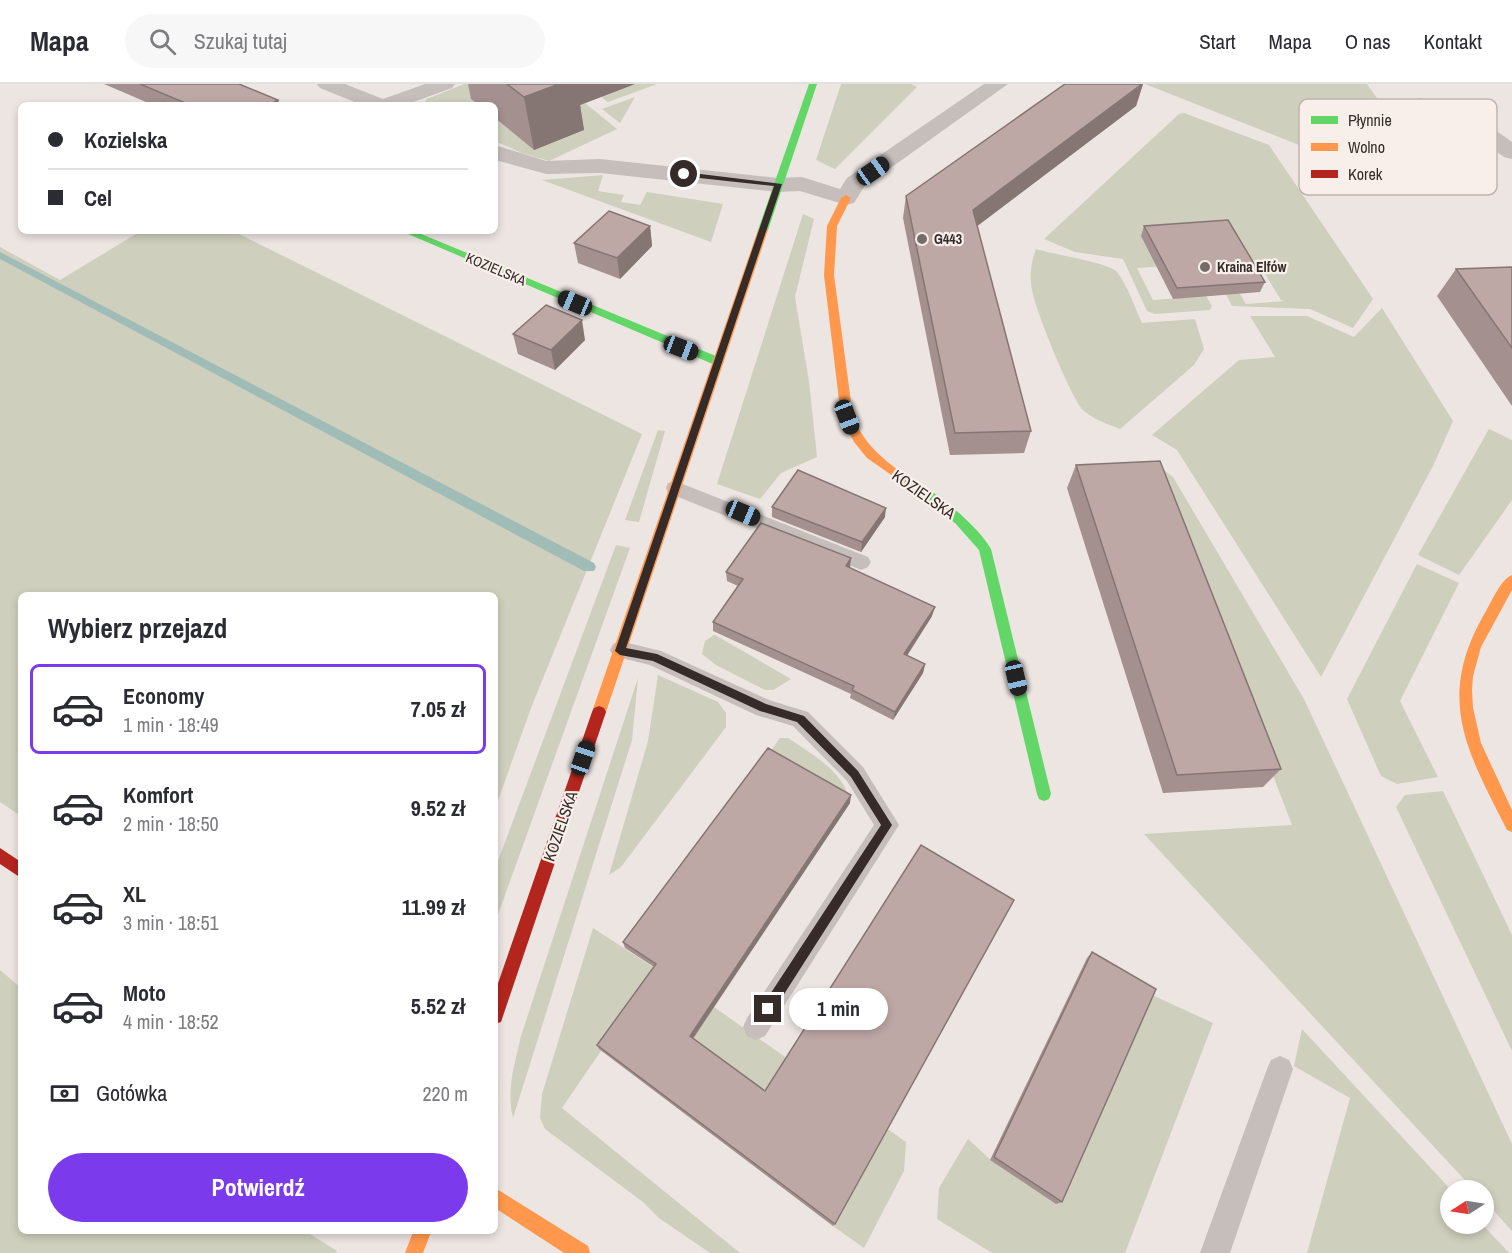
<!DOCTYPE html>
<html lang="pl">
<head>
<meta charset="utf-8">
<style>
	:root { --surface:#fff; --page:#f7f7f7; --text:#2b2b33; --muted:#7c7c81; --line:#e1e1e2; --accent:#7c3aed }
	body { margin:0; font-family:"Archivo Narrow",sans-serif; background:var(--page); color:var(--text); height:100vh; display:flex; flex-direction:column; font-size:22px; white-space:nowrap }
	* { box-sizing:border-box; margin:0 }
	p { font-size:20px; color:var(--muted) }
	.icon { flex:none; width:33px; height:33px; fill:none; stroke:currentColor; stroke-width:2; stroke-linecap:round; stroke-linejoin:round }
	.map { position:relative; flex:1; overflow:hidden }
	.sheet { position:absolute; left:18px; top:508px; width:480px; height:642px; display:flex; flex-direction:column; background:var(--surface); border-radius:9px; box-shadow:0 3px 9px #0003 }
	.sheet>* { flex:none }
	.guide { position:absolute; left:18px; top:18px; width:480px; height:132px; border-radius:9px; box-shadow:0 3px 9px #0003; display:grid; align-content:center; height:132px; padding:0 30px; background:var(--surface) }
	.needle { width:39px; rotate:258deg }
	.fabs { position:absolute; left:1440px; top:1096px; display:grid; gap:12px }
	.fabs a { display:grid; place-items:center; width:54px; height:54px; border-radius:50%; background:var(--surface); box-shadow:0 3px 9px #0003; font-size:30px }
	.end { position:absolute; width:27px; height:27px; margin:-14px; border:8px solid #352b29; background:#fff; box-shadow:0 0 0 3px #fff }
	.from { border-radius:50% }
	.bubble { position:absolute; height:42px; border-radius:21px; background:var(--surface); box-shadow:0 3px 9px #0003; font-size:20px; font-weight:800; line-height:42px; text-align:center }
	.car { position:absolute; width:18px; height:36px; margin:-18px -9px; border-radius:8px; box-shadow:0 0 4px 2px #0007; background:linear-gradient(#222 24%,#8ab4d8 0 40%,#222 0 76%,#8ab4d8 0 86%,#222 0) }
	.guide b { display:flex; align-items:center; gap:21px; height:57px; font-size:22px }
	.guide b+b { border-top:2px solid var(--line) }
	.guide i { width:15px; height:15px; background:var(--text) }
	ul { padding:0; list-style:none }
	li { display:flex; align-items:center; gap:18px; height:90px; margin:0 12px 9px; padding:0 18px; border:3px solid transparent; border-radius:9px }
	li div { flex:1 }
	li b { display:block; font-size:22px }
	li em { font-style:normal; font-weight:800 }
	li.active { border-color:var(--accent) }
	li>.icon { width:54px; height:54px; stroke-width:1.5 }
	h2 { padding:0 30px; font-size:27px; line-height:72px }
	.pay { display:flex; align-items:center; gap:15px; height:66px; padding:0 30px; font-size:22px }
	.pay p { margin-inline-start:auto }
	.primary-button { display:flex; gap:12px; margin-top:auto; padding:12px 30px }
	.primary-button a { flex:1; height:69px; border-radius:36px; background:var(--accent); color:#fff; font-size:24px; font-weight:800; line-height:69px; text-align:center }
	header { display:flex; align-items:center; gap:36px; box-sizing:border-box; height:84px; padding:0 30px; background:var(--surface); border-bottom:2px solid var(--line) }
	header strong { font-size:28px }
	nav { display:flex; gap:33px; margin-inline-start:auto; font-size:21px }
	.search { width:420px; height:54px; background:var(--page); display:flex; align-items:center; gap:15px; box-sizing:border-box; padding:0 21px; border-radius:33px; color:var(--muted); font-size:22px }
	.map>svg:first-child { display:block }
	.green { fill:#cfcfbd }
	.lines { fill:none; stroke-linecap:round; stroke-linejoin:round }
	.stream { fill:#a0bcb7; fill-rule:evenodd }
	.lane { fill:#c5bebb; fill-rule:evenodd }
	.street { fill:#c5bebb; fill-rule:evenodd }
	.fast { fill:#63d668; fill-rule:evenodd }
	.slow { fill:#ff974d; fill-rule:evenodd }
	.jam { fill:#b3261e; fill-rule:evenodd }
	.wall { fill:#a3908f }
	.shaded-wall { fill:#857674 }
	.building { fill:#bea8a6; stroke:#857674; stroke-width:1.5 }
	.route { fill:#352b29 }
	.poi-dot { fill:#756c6a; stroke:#f8efea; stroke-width:2 }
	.labels { text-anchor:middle; stroke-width:4.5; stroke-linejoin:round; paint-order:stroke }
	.far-poi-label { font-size:14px; font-weight:bold; fill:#352b29; stroke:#f8efea; text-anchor:start }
	.far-street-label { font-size:14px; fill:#352b29; stroke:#f8efea }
	.street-label { font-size:16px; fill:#352b29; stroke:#f8efea }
	.key { fill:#f8efea; stroke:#beb4b0; stroke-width:1.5 }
	.key-label { font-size:16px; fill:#352b29 }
</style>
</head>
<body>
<header>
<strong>Mapa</strong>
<div class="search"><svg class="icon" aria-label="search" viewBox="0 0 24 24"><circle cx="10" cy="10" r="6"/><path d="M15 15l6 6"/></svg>Szukaj tutaj</div>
<nav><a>Start</a><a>Mapa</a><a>O nas</a><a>Kontakt</a></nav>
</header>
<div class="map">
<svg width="1512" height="1169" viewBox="0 0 1512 1169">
	<rect width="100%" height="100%" fill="#ece5e2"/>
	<!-- green -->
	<g class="green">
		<path d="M464,0h24l-9,21h-56l4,-6z"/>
		<path d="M635,0h22l-49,18 -7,-5z"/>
		<path d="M841,0h70l6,3 -82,82 -19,-9z"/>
		<path d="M1145,0h222l14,20 69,27 34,39h-36l-13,-16 -94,4 -37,-11z"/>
		<path d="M635,13l-15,26 -18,-14z"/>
		<path d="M585,19l32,26 -68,32 -27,-8 -27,-12v-23l39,32 49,-19 -21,-19z"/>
		<path d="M1184,29l85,32 104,154 -20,29 -43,-19 -78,-3 -7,-14 13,-1 8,13 39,-3 -4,-1 -24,-39 2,-1 -122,8 16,32 53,-4 6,10 -2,4 -55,4 -8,-3 -24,-52 -48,-7 -31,-13 135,-125z"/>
		<path d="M603,91l-5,16 26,4 -3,7 19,3 7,-13 76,12 -12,38 -169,-62z"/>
		<path d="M803,130l11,5 -19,78 14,84 8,76 -36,16 -21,26 -43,-15z"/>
		<path d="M141,147h92l409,203 -111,274 -36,101v-213h-474v220l-21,-14v-555l60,33z"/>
		<path d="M1036,165c15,5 75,14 81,23 11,14 17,34 25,51l53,-4 9,30 -10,16 -74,64c-13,-5 -27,-10 -37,-19 -12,-12 -48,-101 -51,-120 -3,-15 -1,-27 4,-41z"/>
		<path d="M1382,224l71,113 -19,43 -113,213 -144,-227 -25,-15 87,-75 36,-3 -25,-41h57l47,21z"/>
		<path d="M1489,345l23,11v60l-53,75 -41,-20z"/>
		<path d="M658,346l7,1 -26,91 -14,-2z"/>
		<path d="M1152,377l21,16 131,222 208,445v87l-28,-31v-9h-9l-331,-357 148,-9z"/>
		<path d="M616,461l14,3 -135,375v-54z"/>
		<path d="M1417,480l42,19 -59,118 38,76 -41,7 -16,-8 -34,-77z"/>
		<path d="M714,551h1l76,44 -18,11h-8l-49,-25 -14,-11 3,-13z"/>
		<path d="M658,591l60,27 8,11v14l-105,140 -12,8 39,-134z"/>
		<path d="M638,594l-6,62 -119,378c-7,-28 2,-55 8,-82z"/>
		<path d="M780,654h8c24,16 58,35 62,65l-83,-47z"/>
		<path d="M1443,707l69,144v116l-116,-244 9,-12z"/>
		<path d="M593,844l121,79 192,135 -2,29 -40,77 -31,-22 -198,-225 -73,107 178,145h-30l-51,-35 -16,-16 -98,-73 -5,-11 2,-24z"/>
		<path d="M0,886l21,18v244h286l30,19 -1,2h-336z"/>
		<path d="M1150,910l63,29 -88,230h-133l-55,-34 2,-31 29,-49 25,23 64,42z"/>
		<path d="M1302,945l150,162 -2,33h32l27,29h-202l43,-155 -56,-32z"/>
	</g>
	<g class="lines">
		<!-- stream -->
		<path class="stream" d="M0,168l594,311 2,4 -2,4h-10l-584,-312z"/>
		<!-- lane -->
		<g class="lane">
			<path d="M675,397l193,76 3,5 -3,5 -7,3 -7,-3 -186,-74 -2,-5 2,-5z"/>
			<path d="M620,557l41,10 108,49 39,12 55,55 36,58 -134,211 -9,4 -9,-4 -4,-9 4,-9 127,-193 -27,-44 -54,-55 -37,-11 -106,-50 -37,-9 -3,-6 3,-6z"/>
			<path d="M1280,972l9,4 4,9 -63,184h-30l67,-184 4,-9z"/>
		</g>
		<!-- street -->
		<g class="street">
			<path d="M317,0h28l38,15 42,-15h30l-3,4 -47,17h-43l-42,-17z"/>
			<path d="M984,0h24l-144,103 -10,16 -8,2 -46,-14 -22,1 -178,-19 -54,1 -51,-14v-15l51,16 54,-2 178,19 24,-1 38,12 7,-11z"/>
			<path d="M1420,14l60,21 32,23v17l-8,-2 -40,-28 -51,-21 -3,-4 3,-4z"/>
		</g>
		<!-- fast -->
		<g class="fast">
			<path d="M809,0h8l-49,146 -8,2 -2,-2z"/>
			<path d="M401,147h13l309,128 1,3 -5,4 -4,-1z"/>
			<path d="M907,394c24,8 72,49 84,71l60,245 -2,5 -5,2 -5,-2 -2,-5 -58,-244 -24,-27 -52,-38 -2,-3z"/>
		</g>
		<!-- slow -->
		<g class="slow">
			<path d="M846,111l5,3 -14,28 -3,49 19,142c12,29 33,45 58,62l2,3 -6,4 -40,-28 -13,-16 -13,-25 -17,-142 3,-49 14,-28z"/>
			<path d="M763,143l5,3 -162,482 -2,4 -5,2 -5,-2 -2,-4 166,-482z"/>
			<path d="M1512,491v15l-31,57 -8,29 -1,14 1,18 8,35 31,67v22l-5,-2c-41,-81 -72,-132 -21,-219 6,-10 15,-32 26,-36z"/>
			<path d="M495,1104l93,58 2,7h-26l-69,-45z"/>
			<path d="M413,1148h18l-8,21h-18z"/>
		</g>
		<!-- jam -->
		<g class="jam">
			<path d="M599,622l5,2 2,4 -103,304 -2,6 -6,2v-32l97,-280 2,-4z"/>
			<path d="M0,764l21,14v16l-21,-14z"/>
		</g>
	</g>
	<!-- wall -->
	<g class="wall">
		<path d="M104,0h135l39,16 2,5h-127z"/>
		<path d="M468,0h167l-55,21 4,25 -50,20 -39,-32v-13h-16l-8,-6z"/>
		<path d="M1143,0l-7,22 -159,120 54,205 -7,22 -74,2 -47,-237 3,-22z"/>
		<path d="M650,142l2,20 -32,33 -42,-16 -4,-20z"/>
		<path d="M1144,142l121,56 -5,10 -87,7 -32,-63z"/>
		<path d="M1512,183v139l-75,-110 19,-27z"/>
		<path d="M513,250l72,6 -30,30 -37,-16z"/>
		<path d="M1076,381l205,304 -18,18 -100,6 -96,-305z"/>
		<path d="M772,423l113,10 -24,35 -89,-35z"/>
		<path d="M850,484l82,48 -25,40 18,8 -2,9 -30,47 -43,-22 1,-4 -138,-63v-9l25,-36 -11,-5 -1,-9z"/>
		<path d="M850,719l-157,236 142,185 -2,2 -234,-177 -2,-4 57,-78 -29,-19 -2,-6z"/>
		<path d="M1092,868l-30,250 -6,2 -66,-44 97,-202z"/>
	</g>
	<!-- shaded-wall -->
	<g class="shaded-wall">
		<path d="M557,0h78l-55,21 4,25 -50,20 -10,-53z"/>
		<path d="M1143,0l-7,22 -168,127 5,-23z"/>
		<path d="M278,16l2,5h-11z"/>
		<path d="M650,142l2,20 -32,33 -3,-21z"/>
		<path d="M582,236l3,20 -30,30 -4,-20z"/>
		<path d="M886,424l-1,9 -24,35 1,-10z"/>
		<path d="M851,474l-1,10 -4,-2z"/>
		<path d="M935,523l-3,9 -30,47 2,-9z"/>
		<path d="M925,580l-2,9 -30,47 2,-8z"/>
		<path d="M851,711l-1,8 -159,238 -1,-5z"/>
	</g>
	<!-- building -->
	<g class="building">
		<path d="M140,0h99l39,16 -9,5h-79z"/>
		<path d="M507,0h52l-35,13z"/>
		<path d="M1065,0h77l-169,126 58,221 -76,2 -49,-237z"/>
		<path d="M609,127l41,15 -33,32 -43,-15z"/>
		<path d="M1228,136l37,62 -88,6 -33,-62z"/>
		<path d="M1512,183v81l-56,-79z"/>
		<path d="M546,221l36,15 -31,30 -38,-16z"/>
		<path d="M1160,377l121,308 -104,6 -101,-310z"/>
		<path d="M798,386l88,38 -24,34 -90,-35z"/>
		<path d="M761,439l90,35 -5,8 89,41 -31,47 21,10 -30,48 -43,-22 2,-4 -141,-64 30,-43 -17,-7z"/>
		<path d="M768,664l83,47 -161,241 75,55 156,-246 93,55 -179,324 -238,-179 59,-81 -33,-22z"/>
		<path d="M1092,868l64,37 -94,213 -68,-45z"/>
	</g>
	<!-- route -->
	<path class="route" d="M684,88l98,12 -156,464 31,6 109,50 38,12 54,55 34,54 -120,188 -4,2 -6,-6 1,-4 118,-180 -30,-48 -54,-55 -37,-11 -107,-50 -33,-6 -5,-4 159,-465 -93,-10z"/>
	<!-- markers -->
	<g class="poi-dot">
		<circle cx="922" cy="155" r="6"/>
		<circle cx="1205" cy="183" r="6"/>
	</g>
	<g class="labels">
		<!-- far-poi labels -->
		<g class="far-poi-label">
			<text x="934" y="160">G443</text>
			<text x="1217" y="188">Kraina Elfów</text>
		</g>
		<!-- far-street labels -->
		<g class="far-street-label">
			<text transform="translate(496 185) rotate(23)" y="5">KOZIELSKA</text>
		</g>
		<!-- street labels -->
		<g class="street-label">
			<text transform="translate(924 410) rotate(35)" y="6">KOZIELSKA</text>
			<text transform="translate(560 742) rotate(-71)" y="6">KOZIELSKA</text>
		</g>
	</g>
	<!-- legend -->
	<rect x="1299" y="15" width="198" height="96" rx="9" class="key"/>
	<rect x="1311" y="32" width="27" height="8" fill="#63d668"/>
	<rect x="1311" y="59" width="27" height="8" fill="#ff974d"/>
	<rect x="1311" y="86" width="27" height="8" fill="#b3261e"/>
	<g class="key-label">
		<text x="1348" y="42">Płynnie</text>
		<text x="1348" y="69">Wolno</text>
		<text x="1348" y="96">Korek</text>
	</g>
</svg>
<div class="fabs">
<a><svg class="needle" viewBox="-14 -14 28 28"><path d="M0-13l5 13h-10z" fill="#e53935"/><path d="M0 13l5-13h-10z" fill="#7c7c81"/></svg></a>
</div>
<i class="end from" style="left:684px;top:90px"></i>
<i class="end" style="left:768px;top:925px"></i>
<div class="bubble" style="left:789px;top:904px;width:99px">1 min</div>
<i class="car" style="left:873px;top:87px;rotate:55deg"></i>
<i class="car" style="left:575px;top:219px;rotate:293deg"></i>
<i class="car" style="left:681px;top:264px;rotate:111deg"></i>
<i class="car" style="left:847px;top:333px;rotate:159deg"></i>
<i class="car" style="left:743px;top:429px;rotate:113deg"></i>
<i class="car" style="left:1016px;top:594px;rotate:167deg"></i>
<i class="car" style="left:583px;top:674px;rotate:19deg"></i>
<div class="guide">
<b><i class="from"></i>Kozielska</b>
<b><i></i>Cel</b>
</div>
<section class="sheet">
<h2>Wybierz przejazd</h2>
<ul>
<li class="active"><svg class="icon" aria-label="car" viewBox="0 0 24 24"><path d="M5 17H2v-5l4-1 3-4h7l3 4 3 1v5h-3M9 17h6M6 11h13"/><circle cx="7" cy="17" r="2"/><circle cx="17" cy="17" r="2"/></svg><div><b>Economy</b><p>1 min · 18:49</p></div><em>7.05 zł</em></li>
<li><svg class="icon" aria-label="car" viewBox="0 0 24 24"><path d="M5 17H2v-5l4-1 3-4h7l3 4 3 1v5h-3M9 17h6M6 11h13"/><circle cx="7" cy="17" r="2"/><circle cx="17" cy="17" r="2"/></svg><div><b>Komfort</b><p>2 min · 18:50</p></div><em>9.52 zł</em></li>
<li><svg class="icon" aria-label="car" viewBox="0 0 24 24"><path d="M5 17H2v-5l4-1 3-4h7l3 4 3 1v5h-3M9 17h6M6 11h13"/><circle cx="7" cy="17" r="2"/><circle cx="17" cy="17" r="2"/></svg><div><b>XL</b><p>3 min · 18:51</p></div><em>11.99 zł</em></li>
<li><svg class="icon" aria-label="car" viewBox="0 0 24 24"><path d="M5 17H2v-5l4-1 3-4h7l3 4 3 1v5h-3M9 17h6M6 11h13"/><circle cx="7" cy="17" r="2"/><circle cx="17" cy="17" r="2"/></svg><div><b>Moto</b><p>4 min · 18:52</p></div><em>5.52 zł</em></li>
</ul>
<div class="pay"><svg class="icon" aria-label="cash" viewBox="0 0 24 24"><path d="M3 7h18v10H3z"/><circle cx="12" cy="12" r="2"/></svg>Gotówka<p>220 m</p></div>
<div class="primary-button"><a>Potwierdź</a></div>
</section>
</div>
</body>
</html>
